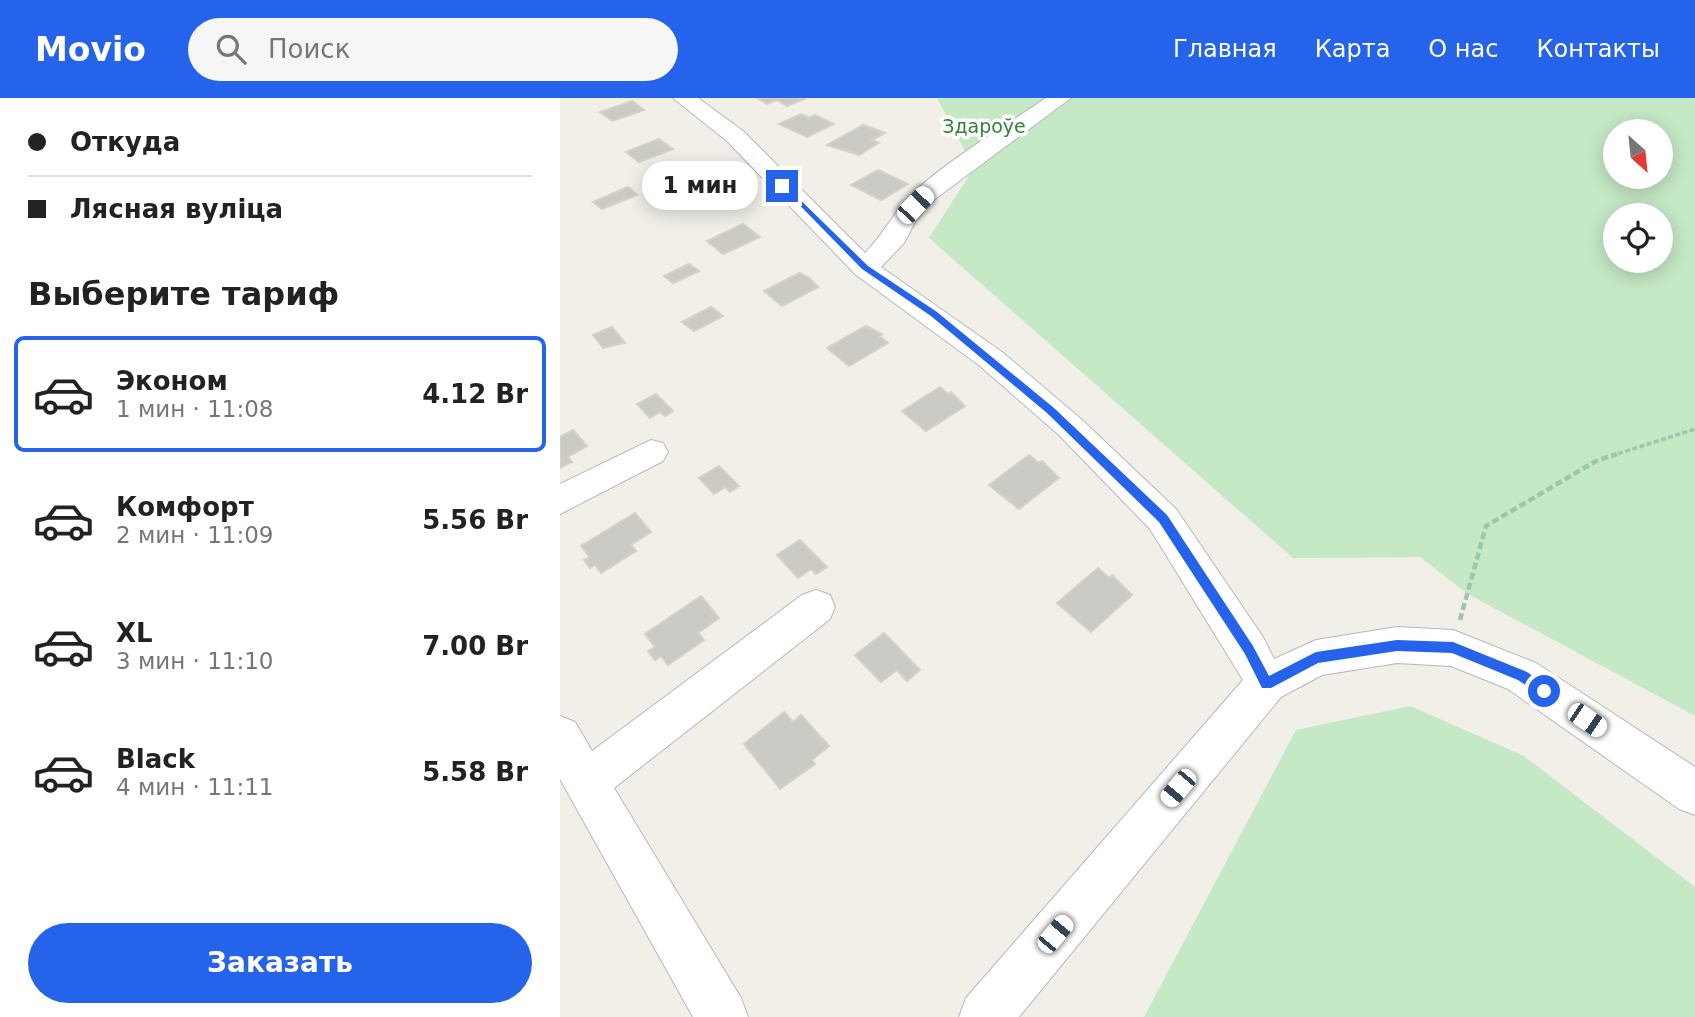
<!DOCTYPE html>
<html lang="ru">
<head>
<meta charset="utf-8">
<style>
	:root { --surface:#fff; --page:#f6f6f6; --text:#222; --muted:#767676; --line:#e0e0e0; --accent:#2563eb }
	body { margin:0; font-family:"DejaVu Sans",sans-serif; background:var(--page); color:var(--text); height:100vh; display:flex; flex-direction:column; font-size:26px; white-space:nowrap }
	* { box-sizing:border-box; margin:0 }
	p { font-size:23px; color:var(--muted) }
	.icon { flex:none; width:38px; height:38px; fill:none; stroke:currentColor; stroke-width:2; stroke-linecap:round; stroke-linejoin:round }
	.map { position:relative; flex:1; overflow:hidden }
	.drawer { display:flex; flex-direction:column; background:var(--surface); width:560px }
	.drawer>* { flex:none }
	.banner { display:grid; align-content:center; height:154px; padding:0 28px; background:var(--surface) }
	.needle { width:46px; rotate:153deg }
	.tools { position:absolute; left:1043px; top:21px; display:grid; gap:14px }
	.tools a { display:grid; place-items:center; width:70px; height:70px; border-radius:50%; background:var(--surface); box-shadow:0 4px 18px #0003; font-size:35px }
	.end { position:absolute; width:32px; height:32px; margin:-16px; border:9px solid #2563eb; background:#fff; box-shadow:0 0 0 4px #fff }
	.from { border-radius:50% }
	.bubble { position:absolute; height:49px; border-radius:24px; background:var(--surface); box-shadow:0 4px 18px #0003; font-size:23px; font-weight:800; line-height:49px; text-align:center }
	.car { position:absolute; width:21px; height:42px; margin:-21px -10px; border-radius:9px; box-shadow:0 0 5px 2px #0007; background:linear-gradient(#fff 24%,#345 0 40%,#fff 0 76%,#345 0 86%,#fff 0) }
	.banner b { display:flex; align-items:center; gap:24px; height:66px; font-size:26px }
	.banner b+b { border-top:2px solid var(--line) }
	.banner i { width:18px; height:18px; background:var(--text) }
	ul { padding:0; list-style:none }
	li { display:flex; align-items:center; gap:21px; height:116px; margin:0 14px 10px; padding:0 14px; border:4px solid transparent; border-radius:10px }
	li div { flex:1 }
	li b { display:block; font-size:26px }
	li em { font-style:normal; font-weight:800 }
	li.selected { border-color:var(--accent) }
	li>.icon { width:63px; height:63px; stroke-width:1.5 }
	h2 { padding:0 28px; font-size:32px; line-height:84px }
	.action { display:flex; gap:14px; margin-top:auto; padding:14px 28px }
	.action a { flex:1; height:80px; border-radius:42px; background:var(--accent); color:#fff; font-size:28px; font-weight:800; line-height:80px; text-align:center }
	header { display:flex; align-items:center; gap:42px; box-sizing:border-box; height:98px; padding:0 35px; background:var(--accent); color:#fff }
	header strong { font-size:33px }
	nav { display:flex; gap:38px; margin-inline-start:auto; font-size:24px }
	.search { width:490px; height:63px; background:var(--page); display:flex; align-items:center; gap:18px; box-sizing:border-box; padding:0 24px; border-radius:38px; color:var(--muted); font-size:26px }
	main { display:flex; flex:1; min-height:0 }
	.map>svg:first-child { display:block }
	.green { fill:#c5e8c5; fill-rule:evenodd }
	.building { fill:#cccac5; stroke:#d6d1c6; stroke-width:2 }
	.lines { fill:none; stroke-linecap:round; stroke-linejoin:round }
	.minor-casing { stroke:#b5b8bc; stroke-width:2 }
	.path-far1 { stroke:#9cc7a9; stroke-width:3.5; stroke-dasharray:5 2.5; stroke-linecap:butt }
	.path { stroke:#9cc7a9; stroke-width:4.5; stroke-dasharray:7 3.5; stroke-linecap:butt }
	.minor { fill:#fff; fill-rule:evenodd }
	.route { fill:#2563eb }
	.labels { text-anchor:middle; stroke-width:7; stroke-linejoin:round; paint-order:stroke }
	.far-park-label { font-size:19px; fill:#348238; stroke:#fff }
</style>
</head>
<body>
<header>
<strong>Movio</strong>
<div class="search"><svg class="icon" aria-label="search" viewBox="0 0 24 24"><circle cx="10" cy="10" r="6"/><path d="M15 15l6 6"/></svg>Поиск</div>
<nav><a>Главная</a><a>Карта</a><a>О нас</a><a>Контакты</a></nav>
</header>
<main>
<section class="drawer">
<div class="banner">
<b><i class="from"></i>Откуда</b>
<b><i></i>Лясная вуліца</b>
</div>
<h2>Выберите тариф</h2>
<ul>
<li class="selected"><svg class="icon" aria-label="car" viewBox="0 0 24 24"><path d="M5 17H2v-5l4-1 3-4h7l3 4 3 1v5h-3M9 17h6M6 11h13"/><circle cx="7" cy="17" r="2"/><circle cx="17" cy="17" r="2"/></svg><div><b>Эконом</b><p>1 мин · 11:08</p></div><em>4.12 Br</em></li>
<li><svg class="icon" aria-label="car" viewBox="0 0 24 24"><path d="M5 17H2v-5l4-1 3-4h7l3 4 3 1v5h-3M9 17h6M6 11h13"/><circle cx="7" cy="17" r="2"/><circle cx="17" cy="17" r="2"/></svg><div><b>Комфорт</b><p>2 мин · 11:09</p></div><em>5.56 Br</em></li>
<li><svg class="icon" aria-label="car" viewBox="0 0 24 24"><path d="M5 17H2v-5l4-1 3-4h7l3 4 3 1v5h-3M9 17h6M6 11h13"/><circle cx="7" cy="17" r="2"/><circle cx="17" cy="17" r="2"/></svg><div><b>XL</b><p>3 мин · 11:10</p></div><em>7.00 Br</em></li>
<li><svg class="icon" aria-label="car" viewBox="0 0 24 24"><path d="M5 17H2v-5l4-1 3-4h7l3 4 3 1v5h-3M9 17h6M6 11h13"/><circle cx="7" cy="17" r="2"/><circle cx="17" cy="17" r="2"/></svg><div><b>Black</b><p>4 мин · 11:11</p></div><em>5.58 Br</em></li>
</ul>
<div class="action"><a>Заказать</a></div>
</section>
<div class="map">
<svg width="1135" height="919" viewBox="0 0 1135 919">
	<rect width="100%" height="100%" fill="#f1efe8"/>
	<!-- green -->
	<g class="green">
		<path d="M377,0h758v618l-227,-122 -48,-37 -127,1 -364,-320 45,-70zM1055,33h46v46h-46zM1055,117h46v46h-46z"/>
		<path d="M850,608l114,50 171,131v130h-551l152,-287z"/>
	</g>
	<!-- building -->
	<g class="building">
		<path d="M197,0h49l-19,8 -10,-6 -10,4z"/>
		<path d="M72,3l12,9 -32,11 -12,-9z"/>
		<path d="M241,16l8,4 6,-3 19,9 -27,13 -28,-13z"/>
		<path d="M303,27l22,8 -13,7 7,3 -20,12 -32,-10z"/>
		<path d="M99,41l14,10 -34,13 -13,-10z"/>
		<path d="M318,72l30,14 -27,16 -30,-15z"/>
		<path d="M146,77l16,12 -35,15 -16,-12z"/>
		<path d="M68,89l9,8 -35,14 -9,-7z"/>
		<path d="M183,126l17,13 -37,17 -16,-13z"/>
		<path d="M129,166l10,7 -26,12 -9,-7z"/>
		<path d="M239,175l9,4 10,10 -36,19 -18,-15z"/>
		<path d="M151,209l12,9 -29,15 -12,-9z"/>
		<path d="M306,228l16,8 -3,2 9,7 -39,23 -22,-18z"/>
		<path d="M52,229l13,16 -22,5 -10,-13z"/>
		<path d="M380,289l8,7 3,-2 14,14 -39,25 -24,-20z"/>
		<path d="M96,296l17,17 -8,5 -5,-4 -10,6 -13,-14z"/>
		<path d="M13,332l14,16 -19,11 4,5 -12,6v-31z"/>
		<path d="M469,357l10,8 3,-2 17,17 -40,31 -30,-24z"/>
		<path d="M159,368l20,20 -9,6 -5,-5 -11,7 -15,-16z"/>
		<path d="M75,415l16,19 -20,13 5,6 -35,22 -6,-8 -5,3 -6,-8 6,-3 -9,-11z"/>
		<path d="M240,442l27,27 -11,7 -5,-5 -13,9 -21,-23z"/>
		<path d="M538,470l11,10 3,-3 20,20 -41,37 -34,-29z"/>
		<path d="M141,498l18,22 -21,15 6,7 -36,25 -7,-9 -6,4 -7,-9 7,-4 -10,-13z"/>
		<path d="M324,535l36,37 -13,11 -10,-11 -16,12 -26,-27z"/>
		<path d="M224,614l9,10 8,-7 28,31 -17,14 3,4 -35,25 -36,-45z"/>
	</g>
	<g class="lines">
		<defs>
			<g id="minor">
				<path d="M113,0h25l45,33 122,122c20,-20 30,-44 51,-63 38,-34 88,-63 130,-92h25l-136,101 -19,21 -12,23 -23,24 121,85 79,67 95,90 87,128 11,22 42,-19 81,-13 56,3 83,33 159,104v48l-16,-6 -171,-120 -57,-23 -54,-3 -75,12 -41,22 -262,320h-60l7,-19 277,-318 -93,-151 -91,-94 -79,-69 -125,-92 -128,-133z"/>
				<path d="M91,342l12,3 5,9 -5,9 -103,53v-30z"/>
				<path d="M256,492l14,5 5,12 -5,12 -216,169 127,210 7,19h-55l-133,-238v-63l15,6 17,29 210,-156z"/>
			</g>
		</defs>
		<!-- minor casing -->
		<use href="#minor" class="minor-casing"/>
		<!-- path-far1 -->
		<path class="path-far1" d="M1051,358l84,-27"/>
		<!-- path -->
		<path class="path" d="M900,522l26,-94 110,-65 21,-7"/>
		<!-- minor -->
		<use href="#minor" class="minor"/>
	</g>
	<!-- route -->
	<path class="route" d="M219,86h5l84,82 69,46 117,96 113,107 86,131 16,30 47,-24 81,-12 56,2 74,30 22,15v8h-9l-22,-15 -66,-27 -55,-2 -79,12 -47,25h-9l-17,-34 -86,-132 -112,-109 -116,-97 -69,-47z"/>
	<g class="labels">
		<!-- far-park labels -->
		<g class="far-park-label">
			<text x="424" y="35">Здароўе</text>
		</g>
	</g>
</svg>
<div class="tools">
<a><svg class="needle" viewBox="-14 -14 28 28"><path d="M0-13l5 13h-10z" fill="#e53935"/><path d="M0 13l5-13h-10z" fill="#767676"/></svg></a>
<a><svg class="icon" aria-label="locate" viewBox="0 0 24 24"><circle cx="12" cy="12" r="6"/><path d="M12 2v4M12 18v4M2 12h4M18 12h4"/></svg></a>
</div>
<i class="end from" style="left:984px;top:593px"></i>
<i class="end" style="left:222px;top:88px"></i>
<div class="bubble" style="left:82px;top:63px;width:116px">1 мин</div>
<i class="car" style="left:355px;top:107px;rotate:44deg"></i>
<i class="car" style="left:1027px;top:622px;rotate:124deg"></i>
<i class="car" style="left:618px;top:690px;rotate:220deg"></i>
<i class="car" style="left:495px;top:836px;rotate:40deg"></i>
</div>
</main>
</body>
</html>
